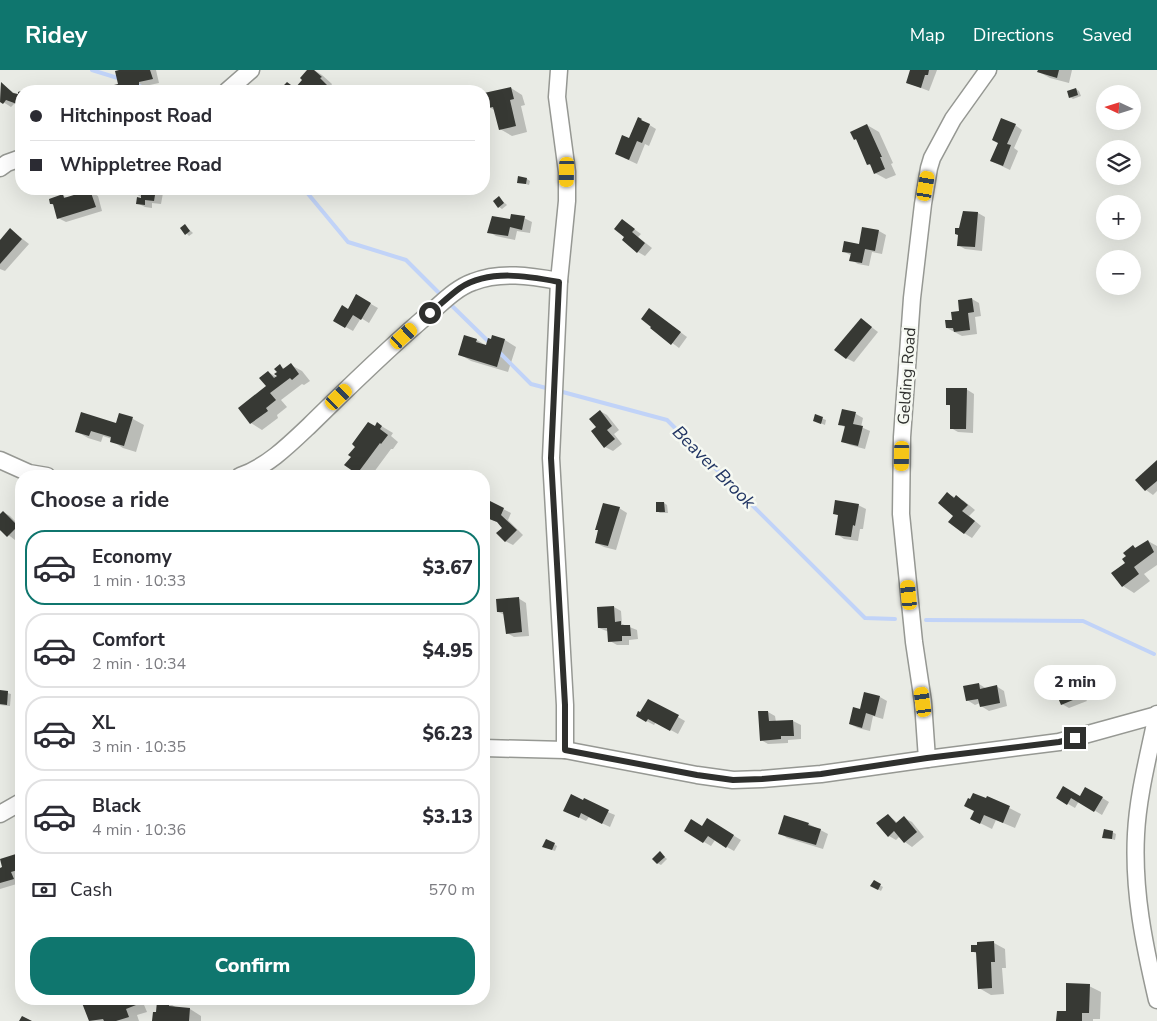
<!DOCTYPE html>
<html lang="en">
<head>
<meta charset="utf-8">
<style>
	:root { --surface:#fff; --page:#f2f2f3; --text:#2b2b33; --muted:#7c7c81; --line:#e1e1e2; --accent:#0f766e }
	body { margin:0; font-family:"Nunito Sans",sans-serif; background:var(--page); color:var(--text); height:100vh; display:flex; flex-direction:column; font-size:19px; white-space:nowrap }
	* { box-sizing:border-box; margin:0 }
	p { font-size:16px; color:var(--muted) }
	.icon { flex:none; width:28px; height:28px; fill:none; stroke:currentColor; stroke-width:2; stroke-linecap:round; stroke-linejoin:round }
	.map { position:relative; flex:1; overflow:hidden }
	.side { position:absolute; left:15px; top:400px; width:475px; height:535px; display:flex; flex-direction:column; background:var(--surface); border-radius:20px; box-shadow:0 5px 20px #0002 }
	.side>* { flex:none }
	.top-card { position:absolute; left:15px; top:15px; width:475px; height:110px; border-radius:20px; box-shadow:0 5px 20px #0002; display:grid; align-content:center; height:110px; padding:0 15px; background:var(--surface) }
	.needle { width:32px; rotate:274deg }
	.buttons { position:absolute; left:1096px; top:15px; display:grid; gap:10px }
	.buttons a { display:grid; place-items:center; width:45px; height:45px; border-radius:50%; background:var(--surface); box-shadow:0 5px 20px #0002; font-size:25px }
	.end { position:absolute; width:22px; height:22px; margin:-11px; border:6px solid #2f302e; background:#fff; box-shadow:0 0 0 2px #fff }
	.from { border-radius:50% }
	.bubble { position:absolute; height:35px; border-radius:18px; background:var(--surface); box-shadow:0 5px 20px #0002; font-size:16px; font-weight:800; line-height:35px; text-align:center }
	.car { position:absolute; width:15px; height:30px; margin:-15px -8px; border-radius:6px; box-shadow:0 0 4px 1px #0007; background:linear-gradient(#f5c518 24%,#345 0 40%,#f5c518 0 76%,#345 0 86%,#f5c518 0) }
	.top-card b { display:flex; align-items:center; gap:18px; height:48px; font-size:19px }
	.top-card b+b { border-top:1px solid var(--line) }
	.top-card i { width:12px; height:12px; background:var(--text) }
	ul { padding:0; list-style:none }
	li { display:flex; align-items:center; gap:15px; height:75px; margin:0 10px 8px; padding:0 5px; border:2px solid var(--line); border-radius:20px }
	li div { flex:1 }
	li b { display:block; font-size:19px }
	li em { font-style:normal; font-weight:800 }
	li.active { border-color:var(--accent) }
	li>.icon { width:45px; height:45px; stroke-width:1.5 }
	h2 { padding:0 15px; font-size:22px; line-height:60px }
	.pay { display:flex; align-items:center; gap:12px; height:55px; padding:0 15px; font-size:19px }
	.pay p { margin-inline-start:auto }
	.cta { display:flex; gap:10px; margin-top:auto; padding:10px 15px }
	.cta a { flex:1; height:58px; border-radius:20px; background:var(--accent); color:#fff; font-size:20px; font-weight:800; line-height:58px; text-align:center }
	header { display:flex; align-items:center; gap:30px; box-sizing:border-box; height:70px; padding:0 25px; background:var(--accent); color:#fff }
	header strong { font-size:24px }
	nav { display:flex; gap:28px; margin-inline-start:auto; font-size:18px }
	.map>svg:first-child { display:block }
	.shadow { fill:#0003 }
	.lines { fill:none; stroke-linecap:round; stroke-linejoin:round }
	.stream { stroke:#c1d3f8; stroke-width:4 }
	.building { fill:#373934 }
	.minor-casing { stroke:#969893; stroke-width:19 }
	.minor { stroke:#fff; stroke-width:16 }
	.route { stroke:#2f302e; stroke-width:6 }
	.labels { text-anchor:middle; stroke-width:5; stroke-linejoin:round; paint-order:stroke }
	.street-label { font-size:16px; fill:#2f302e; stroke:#f6f9f2 }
	.water-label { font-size:18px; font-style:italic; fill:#213563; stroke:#f6f9f2 }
</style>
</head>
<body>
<header>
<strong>Ridey</strong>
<nav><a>Map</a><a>Directions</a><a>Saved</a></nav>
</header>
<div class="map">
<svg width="1157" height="951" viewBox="0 0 1157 951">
	<rect width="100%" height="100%" fill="#e9ebe5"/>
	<!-- shadow -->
	<g class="shadow">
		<path d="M125,0h31l3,13 -14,3 1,3 -10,2h-16l-3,-1z"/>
		<path d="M309,0h5l8,5 10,9 -1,2 6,5h-53l3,-8 9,5 8,-8z"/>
		<path d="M911,0h26l-8,21 -21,-8z"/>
		<path d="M1039,0h33l-3,13 -19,-5 -11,-6z"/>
		<path d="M1,14l16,11 3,1 -1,-3h2v18l-2,-1v-5l-5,-1 -3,3 -11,-7z"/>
		<path d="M511,18l11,7 3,10 -4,1 6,26 -15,4 -12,-7 -4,-18 -7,-4z"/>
		<path d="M1076,19l3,2 2,5 -8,3 -3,-2z"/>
		<path d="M638,48l18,11 -7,17 -4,-2 -8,20 -13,-6z"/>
		<path d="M867,55l12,7 14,31 -2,1 5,11 -10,4 -11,-6 -3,-7 -4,-2 -10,-23 -3,-2z"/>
		<path d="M1015,55l7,5 -8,18 4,3 -8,19 -19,-9 8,-18z"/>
		<path d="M527,109l3,2 -1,4 -10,-3z"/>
		<path d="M135,119h41l-1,6 -12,-2 -2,11 -9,-1v5l-7,-1 -8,-4 1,-4 8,1 -12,-7z"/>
		<path d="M90,121l8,5 4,15 -36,11 -8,-4 -4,-13 -3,-1 12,-8 5,2z"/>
		<path d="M499,128l8,7 -5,4 -3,-2z"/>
		<path d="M964,142l14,1 7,4 -3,34 -17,-2 -7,-4z"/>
		<path d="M524,148l8,4 -2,11 -13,-2 -2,9 -19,-4 -7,-4z"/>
		<path d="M623,151l18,13 -3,3 14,11 -7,8 -7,-4z"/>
		<path d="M185,156l8,7 -4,3 -8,-8z"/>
		<path d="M11,160l18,14 -24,27 -5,-2v-29h1z"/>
		<path d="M879,161l7,4 -4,19 -10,-2 -3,14 -11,-2 -7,-4 1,-4 -9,-5 17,-6z"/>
		<path d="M357,226l21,12 -9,15 -8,-5 -8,13 -18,-10 13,-11z"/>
		<path d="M972,229l7,4 2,13 -6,1 2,17 -15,2 -15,-8z"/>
		<path d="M656,244l31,23 -8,11 -27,-20z"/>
		<path d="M861,249l17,13 -24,30 -8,-4z"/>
		<path d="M493,266l12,4 11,7 -8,25 -37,-11 -12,-7 6,-17 12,3 10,6 5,-5z"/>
		<path d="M291,295l11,6 8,10 -6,4 -2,-1 -21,16 6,7 -10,8 1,3 -16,12 -11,-7 17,-36v-15l12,7v-13l5,3z"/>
		<path d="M966,319l8,5 -1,39 -15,-1 -7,-4v-22l-4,-2z"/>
		<path d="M600,341l7,4 12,15 -5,4 8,10 -9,7 -8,-4 -8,-19z"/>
		<path d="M843,341l13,3 7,4 -2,9 9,4 -5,18 -15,-4 -8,-4 4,-13 -6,-4z"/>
		<path d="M119,344l14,5 11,6 -8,27 -13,-4 -11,-7v-2l-9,-3 -2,6 -13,-4 -12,-7 40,-7z"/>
		<path d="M816,346l10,4 -1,5 -7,-3z"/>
		<path d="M378,354l15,9 -2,3 7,6 -5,7h-2l-20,27h-7l-7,-3z"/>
		<path d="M1157,391v30l-4,4 -7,-5 -10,-10z"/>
		<path d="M947,424l17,7 11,9 -6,6 12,10 -9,12 -8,-5 -9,-17z"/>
		<path d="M487,431l24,12 -3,7 15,15 -10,10 -8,-4 -1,-13 -5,-5 -15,-7v-9z"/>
		<path d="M664,433l3,2 1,8h-8l-3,-2z"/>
		<path d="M858,435l8,4 -3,20h-3l-2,12 -14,-2 -7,-5 3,-18 -5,-2z"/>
		<path d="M619,438l8,5 -11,37 -12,-3 -8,-4 3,-12 -2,-2z"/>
		<path d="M3,442l7,4 11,11v7l-6,6 -13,-10 -2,1v-16z"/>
		<path d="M1148,471l9,5v19l-13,9 6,7 -16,12 -11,-7 4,-23 6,-17 4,3z"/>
		<path d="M518,528l8,5 3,33 -15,1 -7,-4 -2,-18 -7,-3z"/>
		<path d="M614,537l7,4 1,13 15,6 1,9 -9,1v5h-12l-7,-4 -1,-9 -10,-4z"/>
		<path d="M1085,607l8,5 4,11 -12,5 2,3 -18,7 -7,-4z"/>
		<path d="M979,614l8,5 9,-3 8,5 3,15 -18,5 -8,-5 -1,-3 -5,2 -8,-5z"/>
		<path d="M0,621l11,3 -1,12 -10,-1z"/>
		<path d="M880,627l7,4 -4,18 -10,-3 -3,15 -12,-3 -8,-4 11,-13z"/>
		<path d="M648,630l37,21 -7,13 -22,-12 -2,3 -17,-9 4,-2z"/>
		<path d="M768,642l7,4 1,6 17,-1 8,4v14l-13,1v3l-20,1 -7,-4z"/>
		<path d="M1086,718l23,14 -7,13 -23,-14 -4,7 -17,-10h22z"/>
		<path d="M988,727l33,17 -6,14 -19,-8 -4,9 -20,-10z"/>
		<path d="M584,732l31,13 -5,12 -21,-10 -3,4 -14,-7z"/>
		<path d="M888,745l10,8 6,-5 8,4 12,15 -12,10 -7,-5 -5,-6 -4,4 -7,-4z"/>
		<path d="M785,747l24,7 19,10 -5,15 -36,-11 -7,-5z"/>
		<path d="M708,750l33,20 -7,11 -19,-11 -4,6 -26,-15 18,-4z"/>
		<path d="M1112,762l4,2 -1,6 -11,-3z"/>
		<path d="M554,774l3,2 -2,5 -8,-3z"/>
		<path d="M660,783l7,6 -6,6 -4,-2z"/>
		<path d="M19,784l2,2v19l-3,1 2,7 -20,6v-20z"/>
		<path d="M874,812l9,5 -2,4 -9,-5z"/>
		<path d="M994,873l11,6 1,19h-4l2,26 -13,1 -12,-7 -2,-34 -5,-3z"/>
		<path d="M1089,916l12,6 -1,27h-7v2h-35l9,-8z"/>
		<path d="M97,929l7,4 13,-4h23l2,1 5,12 -10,3 2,6h-49l-6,-17z"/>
		<path d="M158,932l11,1 8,5 13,1 11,7v5h-48l4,-8z"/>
	</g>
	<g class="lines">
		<!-- stream -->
		<g class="stream">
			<path d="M92,0l29,9"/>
			<path d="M135,14l16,7"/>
			<path d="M304,119l44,53 58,18 37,37"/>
			<path d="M448,232l42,41"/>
			<path d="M498,281l33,33 19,5"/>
			<path d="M559,321l108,29 198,198 30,1"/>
			<path d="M926,550l157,1 71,33"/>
		</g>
	</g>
	<!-- building -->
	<g class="building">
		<path d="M119,0h31l3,9 -14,3v3l-23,5 -2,-5 4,-1 -3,-13z"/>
		<path d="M307,0h7l8,7 -2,1 9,9 -4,4h-43l2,-2 -2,-2 5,-5 8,6 7,-8 -2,-2z"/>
		<path d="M910,0h19l-1,5h-3l-4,13 -15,-5z"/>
		<path d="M1038,0h21l-2,8 -20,-6z"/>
		<path d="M1,12l12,11 5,1v-2l3,-1v19h-3l-1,-6 -11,-4 -3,4 -3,-2z"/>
		<path d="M511,17l3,12 -4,1 6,26 -17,4 -6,-23 -5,1 -4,-15z"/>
		<path d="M1076,18l2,7 -9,3 -2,-7z"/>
		<path d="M638,47l4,2 -1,1 9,4 -8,19 -5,-2 -8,19 -14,-6 7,-19 7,3z"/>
		<path d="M1001,48l15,6 -9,20 4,1 -8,21 -13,-5 8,-18 -6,-3z"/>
		<path d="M867,54l15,33h-2l5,12 -11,5 -4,-10 -3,1 -11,-26 -2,1 -4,-8z"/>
		<path d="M518,106l9,2 -1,6 -9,-1z"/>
		<path d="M134,119h22l-2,12 -9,-1v5l-9,-1 1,-7 4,1v-3l-8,-1z"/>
		<path d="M90,120l6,17 -39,12 -4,-15h-3l-1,-5 14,-5 1,4z"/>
		<path d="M499,126l5,7 -6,5 -5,-7z"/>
		<path d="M963,141l15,1 -3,35 -18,-1 1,-11 -3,-1v-6h4z"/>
		<path d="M511,144l14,2 -3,14 -12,-3 -2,9 -21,-3 5,-17 18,3z"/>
		<path d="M622,149l13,10 -3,3 13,11 -8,10 -15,-13 2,-3 -10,-8z"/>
		<path d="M185,154l5,7 -5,4 -5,-7z"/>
		<path d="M862,157l17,3 -4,21 -10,-2 -3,14 -13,-2 2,-8 -9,-1 2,-11 15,3z"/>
		<path d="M10,158l12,11 -22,25v-24z"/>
		<path d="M356,224l15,9 -10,17 -8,-5 -8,13 -12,-7 9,-16 6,4z"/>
		<path d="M972,228l2,14 -6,1 2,17 -16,2 -1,-4h-7l-1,-8h7l-1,-8 8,-1 -1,-11z"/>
		<path d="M649,238l32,24 -10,13 -21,-17 1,-1 -10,-8z"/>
		<path d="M861,248l11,9 -26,32 -12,-9z"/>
		<path d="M464,265l13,4 -1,3 10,3 2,-7 3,1 1,-4 13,4 -8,28 -39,-12z"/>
		<path d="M291,293l8,11 -7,6 -2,-2 -20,15 6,7 -10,8 2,3 -18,13 -12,-16 28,-22 -7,-8 9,-7 6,7 3,-2 -3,-2 3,-2 -3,-3 6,-5 3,5z"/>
		<path d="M946,318h21l-1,41h-16v-24h-4z"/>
		<path d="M842,339l14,3 -3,12 10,2 -5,20 -17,-4 4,-16 -7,-1z"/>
		<path d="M600,340l12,16 -5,4 8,9 -11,9 -13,-17 5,-4 -7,-8z"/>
		<path d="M81,342l35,11 3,-10 14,4 -9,29 -14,-4 1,-5 -20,-6 -2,5 -14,-4z"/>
		<path d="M815,344l8,3 -2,7 -8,-3z"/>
		<path d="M368,352l7,4 2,-4 5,4 -2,3 8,6 -7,9 -1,-1 -23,31 -13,-9 7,-8 -3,-2 7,-8 -3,-3z"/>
		<path d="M1157,390v21l-12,10 -10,-11z"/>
		<path d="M947,422l7,6 2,-3 12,10 -6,6 13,10 -11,13 -16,-12 5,-6 -15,-13z"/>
		<path d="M486,429l18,9 -3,7 16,15 -12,12 -9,-9 6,-5 -5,-6 -13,-5v-13z"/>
		<path d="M835,430l24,4 -4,22 -2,-1 -2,12 -16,-2 3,-20 -5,-1z"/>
		<path d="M656,432h8l1,10h-9z"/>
		<path d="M603,433l17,4 -12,39 -13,-3 3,-13h-3z"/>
		<path d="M3,441l15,15 -11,11 -7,-7v-16z"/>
		<path d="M1148,470l6,12 -20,15 5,7 -17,13 -11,-14 14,-10 -3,-4 4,-3 -3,-3 10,-8 2,3z"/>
		<path d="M519,527l3,35 -16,2 -3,-22h-6l-1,-13z"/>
		<path d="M614,536l1,16 6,-1v4h9l1,11h-9v5l-14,1 -1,-14h-9l-1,-21z"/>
		<path d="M1086,606l5,13 -12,5 1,3 -19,8 -7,-17z"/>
		<path d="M979,613l1,6 17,-4 3,18 -20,4 -2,-8 -12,2 -3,-15z"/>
		<path d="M0,620l8,1 -1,14 -7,-1z"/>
		<path d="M864,622l16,4 -5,20 -9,-3 -4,15 -13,-4 4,-17 7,2z"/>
		<path d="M648,629l31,16 -9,16 -22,-12 -2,3 -10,-6 2,-5 2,1z"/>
		<path d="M758,641h10l1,10 24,-1 1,16h-13v3l-21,2z"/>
		<path d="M18,650h3v33l-5,1 -1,-26h4z"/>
		<path d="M1063,716l17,10 5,-9 18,10 -9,15 -23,-14 -4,7 -11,-7z"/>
		<path d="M973,723l13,5 1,-2 23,10 -7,17 -19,-8 -4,9 -10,-5 4,-8 -10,-5 4,-8 2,1z"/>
		<path d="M571,724l12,6 1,-2 25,12 -7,14 -21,-11 -2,5 -16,-7z"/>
		<path d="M888,744l8,9 8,-7 13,16 -13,11 -10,-12 -6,6 -12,-14z"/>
		<path d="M784,745l25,8 -1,2 13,4 -5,16 -38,-11z"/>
		<path d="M707,748l27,17 -8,13 -18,-12 -5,7 -19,-12 7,-12 11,7z"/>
		<path d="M1104,759l9,2 -1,8 -10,-1z"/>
		<path d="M546,769l9,4 -3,7 -10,-3z"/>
		<path d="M660,781l5,6 -8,7 -5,-5z"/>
		<path d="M19,783l2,7v9l-10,3 3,7 -14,4v-15l2,-1 -2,-8z"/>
		<path d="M874,810l7,4 -3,6 -8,-4z"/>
		<path d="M994,871l1,21h-4l1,26 -14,1 -2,-37h-5v-7h6v-3z"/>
		<path d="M1066,913l24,1 -1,29h-7v8h-26l1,-10h9z"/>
		<path d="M93,929h4l2,5 14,-5h21l2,6 -10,4 3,8 -13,4h-12l-1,-2 -14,2 -7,-18z"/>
		<path d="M157,931l12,1v4l21,2 -1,13h-37l1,-9h3z"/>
		<path d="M22,946l10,5h-13z"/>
	</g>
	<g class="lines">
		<defs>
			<g id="minor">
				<path d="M559,0l-2,27 10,75v29l-8,80 -8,177 14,247v45"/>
				<path d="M227,21l24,-21"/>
				<path d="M0,98l7,-5 14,-5"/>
				<path d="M0,390l29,13 18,3"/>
				<path d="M240,406c27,-9 50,-32 70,-51 39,-38 78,-77 120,-112 13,-11 26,-25 43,-31 27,-11 58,-6 86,-1"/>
				<path d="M1157,644c-8,40 -19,80 -21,120 -3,57 8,110 21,166"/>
				<path d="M484,678l81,2 132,25 36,5 29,-1 59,-5 106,-15 132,-17 98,-27"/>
				<path d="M927,689l-4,-57 -9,-60 -13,-128 1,-77 10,-139 11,-94 6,-36 3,-10 21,-39 35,-49"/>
				<path d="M0,744l21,-12"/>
			</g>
		</defs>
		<!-- minor casing -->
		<use href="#minor" class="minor-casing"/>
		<!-- minor -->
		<use href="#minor" class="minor"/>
	</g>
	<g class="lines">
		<!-- route -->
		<path class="route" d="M430,243c10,-8 20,-18 30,-25 29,-19 68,-12 99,-6l-8,176 14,247v45l132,25 36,5 29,-1 59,-5 106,-16 132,-16 16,-4"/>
	</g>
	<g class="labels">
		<!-- street labels -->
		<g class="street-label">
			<text transform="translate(906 306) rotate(-86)" y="6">Gelding Road</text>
		</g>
		<!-- water labels -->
		<g class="water-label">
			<text transform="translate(714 397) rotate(45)" y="6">Beaver Brook</text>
		</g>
	</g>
</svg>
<div class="buttons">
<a><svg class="needle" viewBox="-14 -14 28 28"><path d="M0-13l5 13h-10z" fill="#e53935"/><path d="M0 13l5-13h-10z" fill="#7c7c81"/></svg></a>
<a><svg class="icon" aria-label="layers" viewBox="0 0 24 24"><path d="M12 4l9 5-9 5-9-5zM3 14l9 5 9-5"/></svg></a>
<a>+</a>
<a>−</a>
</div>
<i class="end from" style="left:430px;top:243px"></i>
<i class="end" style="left:1075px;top:668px"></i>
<div class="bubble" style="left:1034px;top:595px;width:82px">2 min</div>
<i class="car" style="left:567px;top:102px;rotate:181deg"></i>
<i class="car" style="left:926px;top:116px;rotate:10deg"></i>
<i class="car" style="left:404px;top:266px;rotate:48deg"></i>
<i class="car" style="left:339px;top:327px;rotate:46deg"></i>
<i class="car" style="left:902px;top:386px;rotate:181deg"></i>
<i class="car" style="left:909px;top:525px;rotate:354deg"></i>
<i class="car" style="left:923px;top:632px;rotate:352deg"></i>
<div class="top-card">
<b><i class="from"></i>Hitchinpost Road</b>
<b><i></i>Whippletree Road</b>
</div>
<section class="side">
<h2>Choose a ride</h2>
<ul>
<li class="active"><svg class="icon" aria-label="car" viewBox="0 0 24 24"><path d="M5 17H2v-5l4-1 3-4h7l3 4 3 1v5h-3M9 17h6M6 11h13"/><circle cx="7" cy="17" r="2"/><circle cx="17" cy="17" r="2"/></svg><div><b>Economy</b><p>1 min · 10:33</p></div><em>$3.67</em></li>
<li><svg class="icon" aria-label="car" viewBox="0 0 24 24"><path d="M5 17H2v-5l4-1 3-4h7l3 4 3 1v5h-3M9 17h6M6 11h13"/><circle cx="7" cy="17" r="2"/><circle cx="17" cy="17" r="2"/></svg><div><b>Comfort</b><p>2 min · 10:34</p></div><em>$4.95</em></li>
<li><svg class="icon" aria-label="car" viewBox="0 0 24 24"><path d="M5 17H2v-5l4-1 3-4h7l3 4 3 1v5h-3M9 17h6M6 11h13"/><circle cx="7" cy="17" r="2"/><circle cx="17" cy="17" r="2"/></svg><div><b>XL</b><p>3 min · 10:35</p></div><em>$6.23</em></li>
<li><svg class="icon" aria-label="car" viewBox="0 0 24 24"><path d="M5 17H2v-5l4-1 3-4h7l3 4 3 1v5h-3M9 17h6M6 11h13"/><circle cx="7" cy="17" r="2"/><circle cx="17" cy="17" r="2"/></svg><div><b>Black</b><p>4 min · 10:36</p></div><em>$3.13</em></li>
</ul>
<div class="pay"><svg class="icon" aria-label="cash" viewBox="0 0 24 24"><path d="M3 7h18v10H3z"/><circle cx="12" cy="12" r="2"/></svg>Cash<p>570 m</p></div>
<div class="cta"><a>Confirm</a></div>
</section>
</div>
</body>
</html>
